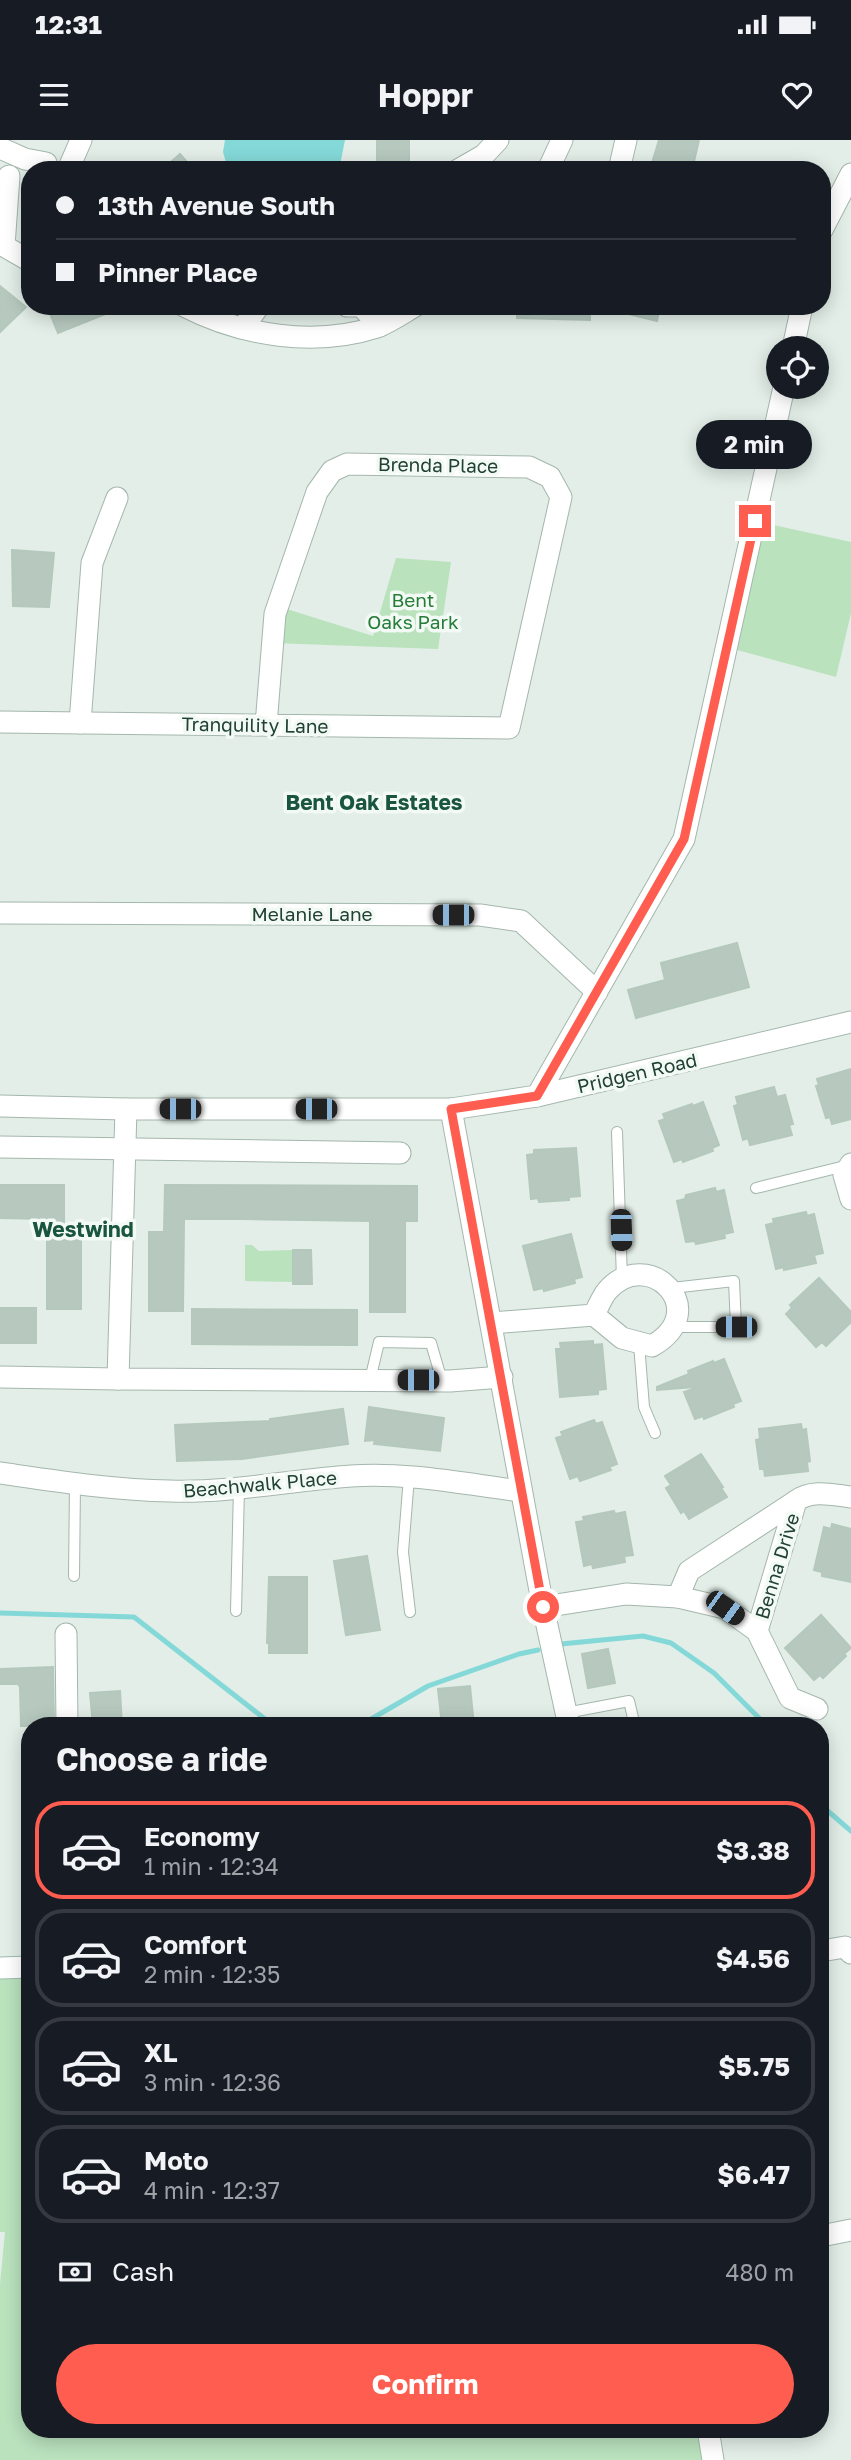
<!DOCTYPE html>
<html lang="en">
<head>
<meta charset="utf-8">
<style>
	:root { --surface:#171b24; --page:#20242c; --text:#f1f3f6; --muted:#9ea1a6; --line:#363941; --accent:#ff5d4f }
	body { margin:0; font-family:"Golos Text",sans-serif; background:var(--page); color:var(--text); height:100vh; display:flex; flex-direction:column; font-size:26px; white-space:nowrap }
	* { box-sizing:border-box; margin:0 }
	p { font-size:23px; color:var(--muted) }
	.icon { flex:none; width:38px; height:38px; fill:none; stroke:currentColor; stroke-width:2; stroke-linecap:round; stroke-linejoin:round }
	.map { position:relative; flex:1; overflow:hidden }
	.details { position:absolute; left:21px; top:1577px; width:808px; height:721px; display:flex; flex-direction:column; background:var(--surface); border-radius:28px; box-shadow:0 4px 18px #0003 }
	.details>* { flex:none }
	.banner { position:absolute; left:21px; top:21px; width:810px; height:154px; border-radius:28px; box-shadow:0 4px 18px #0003; display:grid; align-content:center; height:154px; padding:0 35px; background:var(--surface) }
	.buttons { position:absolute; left:766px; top:196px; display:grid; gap:14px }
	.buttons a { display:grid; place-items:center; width:63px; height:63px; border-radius:50%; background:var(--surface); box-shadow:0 4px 18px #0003; font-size:35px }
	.end { position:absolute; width:32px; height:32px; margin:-16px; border:9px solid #ff5d4f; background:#fff; box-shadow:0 0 0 4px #fff }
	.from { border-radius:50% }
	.bubble { position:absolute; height:49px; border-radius:24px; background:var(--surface); box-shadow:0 4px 18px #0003; font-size:23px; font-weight:700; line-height:49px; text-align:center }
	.car { position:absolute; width:21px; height:42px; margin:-21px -10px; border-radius:9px; box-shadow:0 0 5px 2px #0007; background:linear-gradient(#222 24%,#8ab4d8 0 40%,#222 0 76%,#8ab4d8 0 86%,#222 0) }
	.banner b { display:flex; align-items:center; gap:24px; height:66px; font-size:26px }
	.banner b+b { border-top:2px solid var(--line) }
	.banner i { width:18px; height:18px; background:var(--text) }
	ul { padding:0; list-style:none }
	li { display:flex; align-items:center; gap:21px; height:98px; margin:0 14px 10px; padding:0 21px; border:4px solid var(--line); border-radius:28px }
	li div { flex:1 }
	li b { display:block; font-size:26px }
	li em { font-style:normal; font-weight:700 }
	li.active { border-color:var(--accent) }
	li>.icon { width:63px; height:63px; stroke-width:1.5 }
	h2 { padding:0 35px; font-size:32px; line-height:84px }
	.pay { display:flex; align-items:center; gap:18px; height:77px; padding:0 35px; font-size:26px }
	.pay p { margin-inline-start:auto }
	.primary-button { display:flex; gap:14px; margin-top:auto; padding:14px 35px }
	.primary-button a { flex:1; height:80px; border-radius:42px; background:var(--accent); color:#fff; font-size:28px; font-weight:700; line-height:80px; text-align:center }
	.status { display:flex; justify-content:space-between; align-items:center; height:49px; padding:0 35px; background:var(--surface); direction:ltr }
	.status svg { height:19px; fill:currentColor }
	header { display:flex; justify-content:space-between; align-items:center; height:91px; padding:0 35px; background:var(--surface); font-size:32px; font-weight:700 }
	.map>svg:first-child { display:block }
	.green { fill:#b9e2bd }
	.water { fill:#84d9d8 }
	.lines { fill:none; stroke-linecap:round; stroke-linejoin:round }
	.stream { stroke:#84d9d8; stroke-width:5 }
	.building { fill:#b7c9bf; stroke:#b4c8bc; stroke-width:2 }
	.lane-casing { stroke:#a4b7ad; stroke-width:12 }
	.street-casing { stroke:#a4b7ad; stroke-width:23 }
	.secondary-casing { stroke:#9fbbad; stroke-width:23 }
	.lane { stroke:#fff; stroke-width:10 }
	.street { stroke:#fff; stroke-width:21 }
	.secondary { stroke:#fff; stroke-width:21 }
	.route { stroke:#ff5d4f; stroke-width:9 }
	.labels { text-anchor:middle; stroke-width:7; stroke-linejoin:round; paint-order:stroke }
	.street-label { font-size:19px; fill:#204133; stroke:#f3faf5 }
	.park-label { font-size:19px; fill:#257d38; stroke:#f3faf5 }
	.neighbourhood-label { font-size:21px; font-weight:bold; fill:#19563d; stroke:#f3faf5 }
</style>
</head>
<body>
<div class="status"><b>12:31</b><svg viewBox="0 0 49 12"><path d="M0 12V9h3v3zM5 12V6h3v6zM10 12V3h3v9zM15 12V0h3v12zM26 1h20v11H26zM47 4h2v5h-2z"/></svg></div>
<header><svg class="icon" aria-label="menu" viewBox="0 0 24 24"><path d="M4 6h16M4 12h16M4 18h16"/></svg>Hoppr<svg class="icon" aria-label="heart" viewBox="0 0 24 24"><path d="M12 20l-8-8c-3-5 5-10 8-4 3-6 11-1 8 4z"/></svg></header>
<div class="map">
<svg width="851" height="2320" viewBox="0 0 851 2320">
	<rect width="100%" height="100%" fill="#e2eee7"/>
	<!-- green -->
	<g class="green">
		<path d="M755,381l96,21v71l-15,64 -110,-30z"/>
		<path d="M396,418l55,4 -13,87 -165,-6 4,-37 96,30z"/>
		<path d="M245,1105h7l7,6 34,-1v32l-48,-1z"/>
		<path d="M30,1825v464h677l5,31h-712v-176l5,-52h-5v-265z"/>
	</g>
	<!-- water -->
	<path class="water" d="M225,0h120l-6,30h-111l-5,-18z"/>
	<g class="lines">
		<!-- stream -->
		<g class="stream">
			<path d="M0,1473l134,4 140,109"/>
			<path d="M561,1504l82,-8 28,7 43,30 53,53"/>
			<path d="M359,1586l69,-40 91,-32 19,-4"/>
			<path d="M821,1665l30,26"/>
		</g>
	</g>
	<!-- building -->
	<g class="building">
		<rect x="377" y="0" width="32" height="30"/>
		<path d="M659,0h40l-7,30h-42z"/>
		<path d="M180,14l14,16h-32z"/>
		<path d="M0,146l26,21 -26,25z"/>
		<path d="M47,166h76v1l-65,26z"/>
		<path d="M517,166h73v14l-73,-2z"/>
		<path d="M616,166h44l-3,15 -41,-10z"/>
		<path d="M12,410l42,3 -5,54 -36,-1z"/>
		<path d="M737,803l12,44 -113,31 -8,-28 37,-10 -4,-17z"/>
		<path d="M851,929v50l-19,5 -2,-7 -4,1 -10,-32 3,-1 -2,-6z"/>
		<path d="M774,947l3,10 8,-2 8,29 -4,1 3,10 -42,10 -2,-7 -5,2 -9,-34 4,-1 -2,-8z"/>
		<path d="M703,962l16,43 -7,3 1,3 -30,11 -1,-3 -8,3 -15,-41 6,-2 -2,-5 29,-10 1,2z"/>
		<path d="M576,1008l4,48 -11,1v3l-30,2 -1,-4 -7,1 -4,-44 7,-1v-4z"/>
		<path d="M0,1045h64v48h17v76h-34v-90l-47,-1z"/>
		<path d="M165,1045l252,1v35h-12v91h-35v-91l-128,-2h-58l-1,92h-34v-79h15z"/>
		<path d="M715,1048l1,4 8,-2 9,42 -9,2 1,4 -29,6 -1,-3 -9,1 -9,-41 8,-2 1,-4z"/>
		<path d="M806,1072l1,4 7,-2 9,39 -9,2 2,8 -32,7v-3l-8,2 -10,-44 8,-2 -1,-4z"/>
		<path d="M571,1094l11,43 -8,2 1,4 -31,8 -1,-3 -9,2 -11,-44z"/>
		<path d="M293,1110h18l1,34h-19z"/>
		<path d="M819,1138l32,34v10l-25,24 -4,-4 -6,5 -30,-33 6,-6 -2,-3z"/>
		<rect x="0" y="1168" width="36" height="35"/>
		<path d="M192,1169l165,1v35l-165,-1z"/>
		<path d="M593,1201v4l9,-1 4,45 -8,1v4l-38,3 -4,-48h5l-1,-6z"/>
		<path d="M724,1219l17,42 -8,3 1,3 -30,12 -1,-3 -8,3 -11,-27 12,-4 -1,-1 -38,3v-3l32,-13 -1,-3 25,-10 1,2z"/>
		<path d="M369,1267l75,11 -4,33 -66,-7 1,-4 -10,1z"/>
		<path d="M343,1269l5,35 -106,15 -65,2 -2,-36 95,-4v-2z"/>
		<path d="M594,1280l2,4 6,-2 15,42 -8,3 2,3 -31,11 -2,-5 -8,3 -14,-41 7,-2 -2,-4z"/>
		<path d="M801,1284l1,6 4,-1 4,32 -3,1 1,9 -43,5 -1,-7h-4l-4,-29 4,-1 -1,-10z"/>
		<path d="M701,1314l22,33 -2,1 6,9 -38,22 -5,-8 -3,2 -15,-25 5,-3 -6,-9z"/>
		<path d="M614,1371l1,3 10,-2 8,43 -9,1 1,6 -32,6 -1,-4 -8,2 -8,-44 8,-1 -1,-4z"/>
		<path d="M832,1384l19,5v53l-29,-6v-4l-8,-2 10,-43 7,2z"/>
		<path d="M367,1416l13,74 -34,5 -12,-74z"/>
		<path d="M269,1437h38v76h-38v-10h-2z"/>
		<path d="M821,1475l30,33 -7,6 2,2 -23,22 -3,-3 -6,5 -29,-32z"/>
		<path d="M608,1509l7,34 -27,5 -6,-34z"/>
		<path d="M53,1527l1,59h-33l-1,-39 -2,-3h-18v-15z"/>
		<path d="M470,1546l4,40h-32l-4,-37z"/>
		<path d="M120,1551l2,35h-29l-3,-33z"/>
	</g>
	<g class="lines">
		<defs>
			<g id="lane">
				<path d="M617,992l5,147"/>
				<path d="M756,1048l93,-23"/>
				<path d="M672,1148l62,-7 2,46h-63"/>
				<path d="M639,1204l5,63 11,26"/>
				<path d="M370,1240l9,-38 52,1 11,38"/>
				<path d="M409,1337l-6,75 7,60"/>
				<path d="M74,1436l1,-93"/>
				<path d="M236,1471l3,-123"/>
				<path d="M566,1573l63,-12 6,25"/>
			</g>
			<g id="street">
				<path d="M0,8l25,11 21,4"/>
				<path d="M68,30l13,-30"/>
				<path d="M458,30l26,-15 14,-15"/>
				<path d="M548,30l14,-30"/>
				<path d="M619,30l7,-30"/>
				<path d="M9,36l-5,70 26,15"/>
				<path d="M822,90l29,-56"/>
				<path d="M184,166c58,30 131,41 193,21 13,-5 26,-14 38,-21"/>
				<path d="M347,166h14l19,20"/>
				<path d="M243,187l16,-21"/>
				<path d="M793,208l9,-42"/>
				<path d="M0,582l509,6 52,-231 -11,-20 -21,-10 -182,-3 -15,7 -15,21 -42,122 -9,111"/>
				<path d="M80,583l12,-160 25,-65"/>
				<path d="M0,773l480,2 41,6 76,71"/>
				<path d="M537,956l147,-257 100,-452"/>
				<path d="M0,966l126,3h325l86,-13 314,-74"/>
				<path d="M126,969l-8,270 332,2 52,-4"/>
				<path d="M451,969l92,498 26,119"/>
				<path d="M0,1007l400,6"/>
				<path d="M851,1024l-7,11 7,24"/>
				<path d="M492,1183l102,-8 28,23 30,8c63,-36 -5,-102 -45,-55 -5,6 -9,16 -13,24"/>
				<path d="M0,1237l118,2"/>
				<path d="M0,1333c56,8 113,17 170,18 61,2 121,-11 181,-15 56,-4 114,8 170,15"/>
				<path d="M796,1361c16,-12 37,-6 55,-4"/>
				<path d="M678,1457l11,-26 107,-70 -39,130"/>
				<path d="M543,1467l83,-13 52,3 47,11 32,23 33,67 27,11"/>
				<path d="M66,1494l1,92"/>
				<path d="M821,1811l24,-4 6,6"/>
				<path d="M821,2096l30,-6"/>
			</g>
			<g id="secondary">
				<path d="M0,1828l30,-1"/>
				<path d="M708,2289l5,31"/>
			</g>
		</defs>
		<!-- lane casing -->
		<use href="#lane" class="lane-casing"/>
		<!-- street casing -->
		<use href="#street" class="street-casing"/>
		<!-- secondary casing -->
		<use href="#secondary" class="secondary-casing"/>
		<!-- lane -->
		<use href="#lane" class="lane"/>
		<!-- street -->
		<use href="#street" class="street"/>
		<!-- secondary -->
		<use href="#secondary" class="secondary"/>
	</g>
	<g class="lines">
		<!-- route -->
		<path class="route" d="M543,1467l-92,-498 86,-13 147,-257 71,-318"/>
	</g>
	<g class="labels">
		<!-- street labels -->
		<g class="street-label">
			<text transform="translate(438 325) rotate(1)" y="7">Brenda Place</text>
			<text transform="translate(255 585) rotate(1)" y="7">Tranquility Lane</text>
			<text x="312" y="781">Melanie Lane</text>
			<text transform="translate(637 933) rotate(-13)" y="7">Pridgen Road</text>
			<text transform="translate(260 1344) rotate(-5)" y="7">Beachwalk Place</text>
			<text transform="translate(777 1426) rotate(-73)" y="7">Benna Drive</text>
		</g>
		<!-- park labels -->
		<g class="park-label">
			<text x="413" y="467">Bent<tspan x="413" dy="22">Oaks Park</tspan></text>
		</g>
		<!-- neighbourhood labels -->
		<g class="neighbourhood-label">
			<text x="374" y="670">Bent Oak Estates</text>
			<text x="83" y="1097">Westwind</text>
		</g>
	</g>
</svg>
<div class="buttons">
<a><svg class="icon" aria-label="locate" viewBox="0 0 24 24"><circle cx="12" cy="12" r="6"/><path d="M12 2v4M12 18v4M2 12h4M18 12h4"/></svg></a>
</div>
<i class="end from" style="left:543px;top:1467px"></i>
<i class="end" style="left:755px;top:381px"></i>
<div class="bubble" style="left:696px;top:280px;width:116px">2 min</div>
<i class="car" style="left:453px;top:775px;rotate:270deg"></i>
<i class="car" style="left:180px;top:969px;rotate:270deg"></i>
<i class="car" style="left:316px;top:969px;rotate:270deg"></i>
<i class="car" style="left:621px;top:1090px;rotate:178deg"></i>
<i class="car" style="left:736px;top:1187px;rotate:270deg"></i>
<i class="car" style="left:418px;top:1240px;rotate:270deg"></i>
<i class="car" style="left:725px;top:1468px;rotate:126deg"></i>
<div class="banner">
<b><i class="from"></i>13th Avenue South</b>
<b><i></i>Pinner Place</b>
</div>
<section class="details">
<h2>Choose a ride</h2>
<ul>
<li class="active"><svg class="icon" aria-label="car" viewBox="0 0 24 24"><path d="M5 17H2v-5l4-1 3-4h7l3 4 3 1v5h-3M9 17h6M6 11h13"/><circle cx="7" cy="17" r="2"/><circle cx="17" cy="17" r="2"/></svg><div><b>Economy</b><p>1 min · 12:34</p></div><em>$3.38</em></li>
<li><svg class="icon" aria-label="car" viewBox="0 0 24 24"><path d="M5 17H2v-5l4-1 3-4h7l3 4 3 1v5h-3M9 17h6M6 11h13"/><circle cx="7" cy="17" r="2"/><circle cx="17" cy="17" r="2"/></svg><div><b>Comfort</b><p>2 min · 12:35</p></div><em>$4.56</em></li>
<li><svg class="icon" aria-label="car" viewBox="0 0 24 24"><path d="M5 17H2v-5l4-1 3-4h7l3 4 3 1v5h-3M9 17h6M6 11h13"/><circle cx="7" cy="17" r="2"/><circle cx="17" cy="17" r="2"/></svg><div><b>XL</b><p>3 min · 12:36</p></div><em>$5.75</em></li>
<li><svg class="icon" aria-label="car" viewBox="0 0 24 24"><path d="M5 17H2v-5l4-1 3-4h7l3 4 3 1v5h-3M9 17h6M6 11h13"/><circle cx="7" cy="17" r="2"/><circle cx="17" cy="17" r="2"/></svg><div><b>Moto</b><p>4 min · 12:37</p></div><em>$6.47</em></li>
</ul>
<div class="pay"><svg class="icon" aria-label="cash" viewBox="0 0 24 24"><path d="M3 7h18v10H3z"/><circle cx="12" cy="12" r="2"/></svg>Cash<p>480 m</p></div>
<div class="primary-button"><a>Confirm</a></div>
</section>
</div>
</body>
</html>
